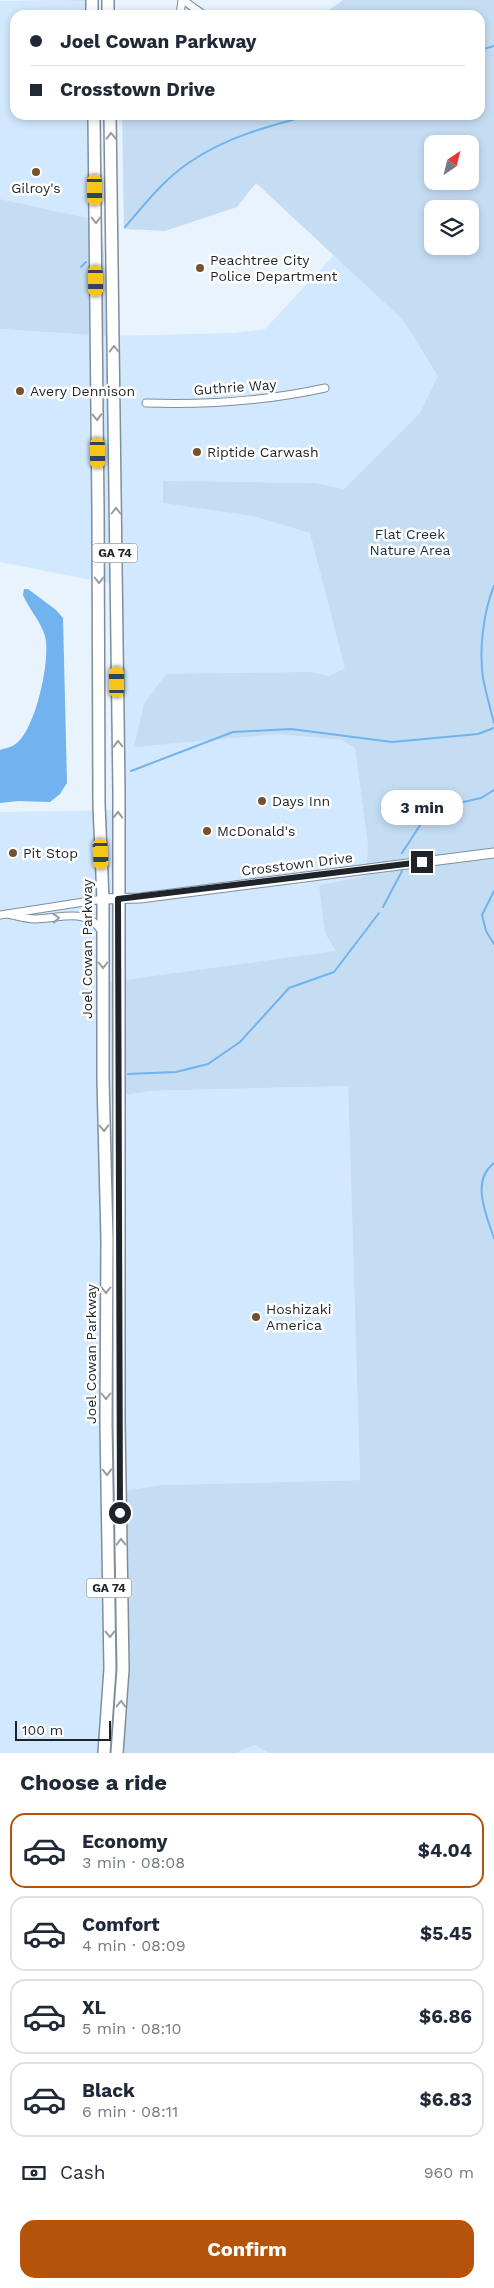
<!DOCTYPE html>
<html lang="en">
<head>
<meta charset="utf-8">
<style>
	:root { --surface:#fff; --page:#f2f2f3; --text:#1f2937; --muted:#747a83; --line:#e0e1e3; --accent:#b45309 }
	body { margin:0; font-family:"Work Sans",sans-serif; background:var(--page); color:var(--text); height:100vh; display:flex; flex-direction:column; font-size:19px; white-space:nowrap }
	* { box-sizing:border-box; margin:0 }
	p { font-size:16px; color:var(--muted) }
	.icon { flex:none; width:28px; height:28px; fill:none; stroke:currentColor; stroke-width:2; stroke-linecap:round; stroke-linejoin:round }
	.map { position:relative; height:1753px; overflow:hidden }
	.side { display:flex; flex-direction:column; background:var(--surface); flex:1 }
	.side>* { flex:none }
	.top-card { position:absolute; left:10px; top:10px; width:475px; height:110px; border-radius:15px; box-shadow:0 2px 8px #0003; display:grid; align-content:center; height:110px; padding:0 20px; background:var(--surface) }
	.needle { width:32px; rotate:35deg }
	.buttons { position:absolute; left:424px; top:135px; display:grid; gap:10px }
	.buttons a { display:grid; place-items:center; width:55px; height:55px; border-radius:10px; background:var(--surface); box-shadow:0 2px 8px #0003; font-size:25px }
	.scale { position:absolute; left:15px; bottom:12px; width:96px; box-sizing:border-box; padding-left:5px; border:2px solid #1e2429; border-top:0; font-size:14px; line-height:18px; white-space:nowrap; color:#1e2429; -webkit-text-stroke:4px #fff; paint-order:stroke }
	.end { position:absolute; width:22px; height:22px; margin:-11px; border:6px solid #1e2429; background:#fff; box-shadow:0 0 0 2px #fff }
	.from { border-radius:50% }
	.bubble { position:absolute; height:35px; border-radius:15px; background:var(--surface); box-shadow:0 2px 8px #0003; font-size:16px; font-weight:700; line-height:35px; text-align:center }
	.car { position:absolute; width:15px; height:30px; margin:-15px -8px; border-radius:6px; box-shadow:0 0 4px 1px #0007; background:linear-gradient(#f5c518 24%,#345 0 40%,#f5c518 0 76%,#345 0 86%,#f5c518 0) }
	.top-card b { display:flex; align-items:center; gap:18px; height:48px; font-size:19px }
	.top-card b+b { border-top:1px solid var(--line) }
	.top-card i { width:12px; height:12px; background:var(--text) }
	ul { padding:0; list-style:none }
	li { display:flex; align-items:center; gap:15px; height:75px; margin:0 10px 8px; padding:0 10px; border:2px solid var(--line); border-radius:15px }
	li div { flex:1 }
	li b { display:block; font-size:19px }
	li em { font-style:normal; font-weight:700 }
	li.active { border-color:var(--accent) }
	li>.icon { width:45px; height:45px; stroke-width:1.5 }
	h2 { padding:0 20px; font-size:22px; line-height:60px }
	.pay { display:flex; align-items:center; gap:12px; height:55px; padding:0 20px; font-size:19px }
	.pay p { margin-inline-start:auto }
	.primary-button { display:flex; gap:10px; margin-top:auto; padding:10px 20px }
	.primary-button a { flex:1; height:58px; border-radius:15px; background:var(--accent); color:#fff; font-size:20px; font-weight:700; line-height:58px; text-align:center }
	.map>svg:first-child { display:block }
	.built { fill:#d2e8fe }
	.green { fill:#c5ddf3; fill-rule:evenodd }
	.water { fill:#70b3ee }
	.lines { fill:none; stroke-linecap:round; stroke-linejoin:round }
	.stream { stroke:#70b3ee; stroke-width:2 }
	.minor-casing { stroke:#7f8e9c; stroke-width:9 }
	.tertiary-casing { stroke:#7f8e9c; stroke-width:11 }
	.primary-casing { stroke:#7f8e9c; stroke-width:14 }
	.minor { stroke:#fff; stroke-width:7 }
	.tertiary { stroke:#fff; stroke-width:9 }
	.primary { stroke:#fff; stroke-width:11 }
	.oneway { stroke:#9a9c9f }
	.route { stroke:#1e2429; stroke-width:6 }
	.poi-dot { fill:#76522c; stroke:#fff; stroke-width:2 }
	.labels { text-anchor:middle; stroke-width:5; stroke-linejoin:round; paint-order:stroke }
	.shield { fill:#fff; stroke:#626669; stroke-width:1 }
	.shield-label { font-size:12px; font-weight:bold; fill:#1e2429 }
	.poi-label { font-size:14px; fill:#1e2429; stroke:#fff; text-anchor:start }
	.street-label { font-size:14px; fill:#1e2429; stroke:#fff }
	.park-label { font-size:14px; fill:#122f47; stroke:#fff }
</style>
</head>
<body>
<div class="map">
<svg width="494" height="1753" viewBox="0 0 494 1753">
	<rect width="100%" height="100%" fill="#e9f3fd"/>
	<!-- built -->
	<g class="built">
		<path d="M0,1h97v14h-82v100h83l3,106 -101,-22z"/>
		<path d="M334,255l69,65 60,49 -91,359 13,217 -274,151 39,-5 198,-5 12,394 -198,5 -37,7 4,193 -7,68h-122v-941l115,-2 -3,-226 -112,-22v-233l106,7 127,-3 32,-4z"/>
		<path d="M255,1745l14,8h-33z"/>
	</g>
	<!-- green -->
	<g class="green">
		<path d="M0,0h97v1z"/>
		<path d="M343,0h151v1753h-225l-14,-8 -19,8h-114l7,-68 -5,-194 38,-6 198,-5 -12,-394 -198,5 -39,6 -1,-115 226,-31 -11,-18 -6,-48 47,-9 2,-31 -13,-97 -13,-8 -64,-6 -144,13 10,-43 22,-30 144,-2 19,4 16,-8 -35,-135 -57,-17 -90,-13v-22l152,2 29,6 76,-76 18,-37 -35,-56 -147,-137 -19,24 -72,24 -41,-2 -2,-114h358v-100h-158zM432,144h38v37h-38zM432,209h38v37h-38z"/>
		<path d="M0,199l101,22 3,34 2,81 -106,-7z"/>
	</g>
	<!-- water -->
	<path class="water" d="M24,589h4l28,21 7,8 4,165 -7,11 -10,8 -32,-1 -18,2v-53c6,-2 13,-3 18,-8 18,-16 33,-83 27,-106 -4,-14 -16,-27 -22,-41z"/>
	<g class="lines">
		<!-- stream -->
		<g class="stream">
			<path d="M480,50l14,-4"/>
			<path d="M125,227c20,-23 39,-48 65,-65 36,-25 79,-36 121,-47"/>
			<path d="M81,267l5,-5"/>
			<path d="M494,586c-11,27 -15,64 -11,92 3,15 7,30 11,45"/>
			<path d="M131,771l102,-39 58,-3 101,13 86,-8 16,-6"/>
			<path d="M402,853l26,-40 11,-9 20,-1 22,-5 13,-8"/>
			<path d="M494,891l-12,24 4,16 8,13"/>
			<path d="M383,907l19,-36"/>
			<path d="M128,1074l48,-2 32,-8 32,-22 49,-54 45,-16 45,-59"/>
			<path d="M494,1163c-24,18 -7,54 0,75"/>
		</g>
		<defs>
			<g id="minor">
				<path d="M183,0l21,15"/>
				<path d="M180,15l2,-15"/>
				<path d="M146,403c60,2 120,-2 179,-15"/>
				<path d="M8,914c9,2 18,5 27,5 25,0 52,-13 67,13"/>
				<path d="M0,915l103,-16"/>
			</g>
			<path id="tertiary" d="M103,899l37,-1 354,-45"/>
			<g id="primary">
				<path d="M92,0v15"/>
				<path d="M108,0v15"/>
				<path d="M94,115l4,395 1,295 4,94v180l4,161 -1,183 4,246 -6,84"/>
				<path d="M110,115l9,677v630l4,247 -6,84"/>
			</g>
		</defs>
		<!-- minor casing -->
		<use href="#minor" class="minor-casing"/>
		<!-- tertiary casing -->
		<use href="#tertiary" class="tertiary-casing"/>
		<!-- primary casing -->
		<use href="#primary" class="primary-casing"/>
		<!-- minor -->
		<use href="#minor" class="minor"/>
		<!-- tertiary -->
		<use href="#tertiary" class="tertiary"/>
		<!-- primary -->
		<use href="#primary" class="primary"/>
	</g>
	<!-- one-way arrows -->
	<defs><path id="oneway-chevron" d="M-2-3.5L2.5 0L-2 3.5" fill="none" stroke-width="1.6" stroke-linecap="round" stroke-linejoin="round" transform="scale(1.25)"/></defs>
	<g class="oneway">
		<use href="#oneway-chevron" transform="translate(111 136) rotate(-91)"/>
		<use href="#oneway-chevron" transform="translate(96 220) rotate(89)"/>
		<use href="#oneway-chevron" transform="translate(114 349) rotate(-90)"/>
		<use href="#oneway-chevron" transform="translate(97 417) rotate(89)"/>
		<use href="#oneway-chevron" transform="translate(116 511) rotate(-90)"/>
		<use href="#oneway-chevron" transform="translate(99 580) rotate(90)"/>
		<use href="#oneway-chevron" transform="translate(118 744) rotate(-91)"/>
		<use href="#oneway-chevron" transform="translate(118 815) rotate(-89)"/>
		<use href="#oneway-chevron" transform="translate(56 918) rotate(-4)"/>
		<use href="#oneway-chevron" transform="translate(103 965) rotate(90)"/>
		<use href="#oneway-chevron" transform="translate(104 1128) rotate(89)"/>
		<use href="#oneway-chevron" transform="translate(106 1290) rotate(90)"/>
		<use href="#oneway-chevron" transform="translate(106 1396) rotate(90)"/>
		<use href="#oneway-chevron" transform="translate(107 1472) rotate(89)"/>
		<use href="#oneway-chevron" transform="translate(121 1542) rotate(-91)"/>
		<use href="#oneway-chevron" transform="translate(110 1634) rotate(89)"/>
		<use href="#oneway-chevron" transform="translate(121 1704) rotate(-88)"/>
	</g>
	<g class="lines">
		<!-- route -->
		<path class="route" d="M120,1513l-2,-614 304,-37"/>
	</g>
	<!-- markers -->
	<g class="poi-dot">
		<circle cx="36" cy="172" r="5"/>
		<circle cx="200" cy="268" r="5"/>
		<circle cx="20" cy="391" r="5"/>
		<circle cx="197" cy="452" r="5"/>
		<circle cx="262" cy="801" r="5"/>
		<circle cx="207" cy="831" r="5"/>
		<circle cx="13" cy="853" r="5"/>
		<circle cx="256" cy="1317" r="5"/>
	</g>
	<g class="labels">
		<!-- shield labels -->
		<g class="shield">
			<rect x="92.5" y="543.5" width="45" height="19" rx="4"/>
			<rect x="86.5" y="1578.5" width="45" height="19" rx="4"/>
		</g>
		<g class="shield-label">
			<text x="115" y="557">GA 74</text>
			<text x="109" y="1592">GA 74</text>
		</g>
		<!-- poi labels -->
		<g class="poi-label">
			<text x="36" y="193" text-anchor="middle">Gilroy's</text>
			<text x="210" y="265">Peachtree City<tspan x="210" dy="16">Police Department</tspan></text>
			<text x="30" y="396">Avery Dennison</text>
			<text x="207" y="457">Riptide Carwash</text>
			<text x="272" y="806">Days Inn</text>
			<text x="217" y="836">McDonald's</text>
			<text x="23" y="858">Pit Stop</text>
			<text x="266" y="1314">Hoshizaki<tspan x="266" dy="16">America</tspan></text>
		</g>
		<!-- street labels -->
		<g class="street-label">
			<text transform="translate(235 387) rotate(-4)" y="5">Guthrie Way</text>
			<text transform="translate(297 864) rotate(-7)" y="5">Crosstown Drive</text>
			<text transform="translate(87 949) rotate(-90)" y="5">Joel Cowan Parkway</text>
			<text transform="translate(91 1354) rotate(-90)" y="5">Joel Cowan Parkway</text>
		</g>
		<!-- park labels -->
		<g class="park-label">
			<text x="410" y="539">Flat Creek<tspan x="410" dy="16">Nature Area</tspan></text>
		</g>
	</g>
</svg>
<div class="buttons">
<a><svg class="needle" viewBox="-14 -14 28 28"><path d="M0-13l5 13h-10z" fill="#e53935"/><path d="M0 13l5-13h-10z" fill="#747a83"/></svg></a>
<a><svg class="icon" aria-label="layers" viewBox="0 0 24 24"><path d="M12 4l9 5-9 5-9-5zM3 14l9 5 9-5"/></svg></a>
</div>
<div class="scale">100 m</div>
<i class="end from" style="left:120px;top:1513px"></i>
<i class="end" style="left:422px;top:862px"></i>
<div class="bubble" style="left:381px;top:790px;width:82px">3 min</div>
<i class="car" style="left:95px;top:190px;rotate:179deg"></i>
<i class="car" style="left:96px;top:281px;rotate:179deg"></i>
<i class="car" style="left:98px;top:453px;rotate:179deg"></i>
<i class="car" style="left:117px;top:682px;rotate:359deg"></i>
<i class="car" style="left:101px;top:854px;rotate:177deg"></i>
<div class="top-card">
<b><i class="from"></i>Joel Cowan Parkway</b>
<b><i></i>Crosstown Drive</b>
</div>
</div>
<section class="side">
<h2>Choose a ride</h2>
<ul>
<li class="active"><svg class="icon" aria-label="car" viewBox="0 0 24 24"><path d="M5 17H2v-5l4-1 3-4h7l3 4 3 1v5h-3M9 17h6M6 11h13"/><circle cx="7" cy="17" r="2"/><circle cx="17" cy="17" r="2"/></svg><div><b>Economy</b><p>3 min · 08:08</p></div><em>$4.04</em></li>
<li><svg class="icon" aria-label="car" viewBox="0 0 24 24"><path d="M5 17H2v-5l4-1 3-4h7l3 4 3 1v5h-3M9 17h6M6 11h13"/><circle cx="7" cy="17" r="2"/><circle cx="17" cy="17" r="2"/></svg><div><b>Comfort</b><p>4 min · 08:09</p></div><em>$5.45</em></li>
<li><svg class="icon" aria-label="car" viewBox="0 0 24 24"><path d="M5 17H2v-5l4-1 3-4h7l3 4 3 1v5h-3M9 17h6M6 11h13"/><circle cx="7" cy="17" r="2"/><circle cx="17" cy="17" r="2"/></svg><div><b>XL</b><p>5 min · 08:10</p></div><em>$6.86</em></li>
<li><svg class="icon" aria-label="car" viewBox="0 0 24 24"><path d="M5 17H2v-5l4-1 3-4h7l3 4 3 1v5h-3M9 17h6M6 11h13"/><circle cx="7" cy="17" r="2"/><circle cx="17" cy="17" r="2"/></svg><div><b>Black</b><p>6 min · 08:11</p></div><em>$6.83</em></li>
</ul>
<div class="pay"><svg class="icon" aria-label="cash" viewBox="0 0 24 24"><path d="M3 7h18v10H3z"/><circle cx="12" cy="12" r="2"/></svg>Cash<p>960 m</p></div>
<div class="primary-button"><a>Confirm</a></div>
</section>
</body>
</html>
